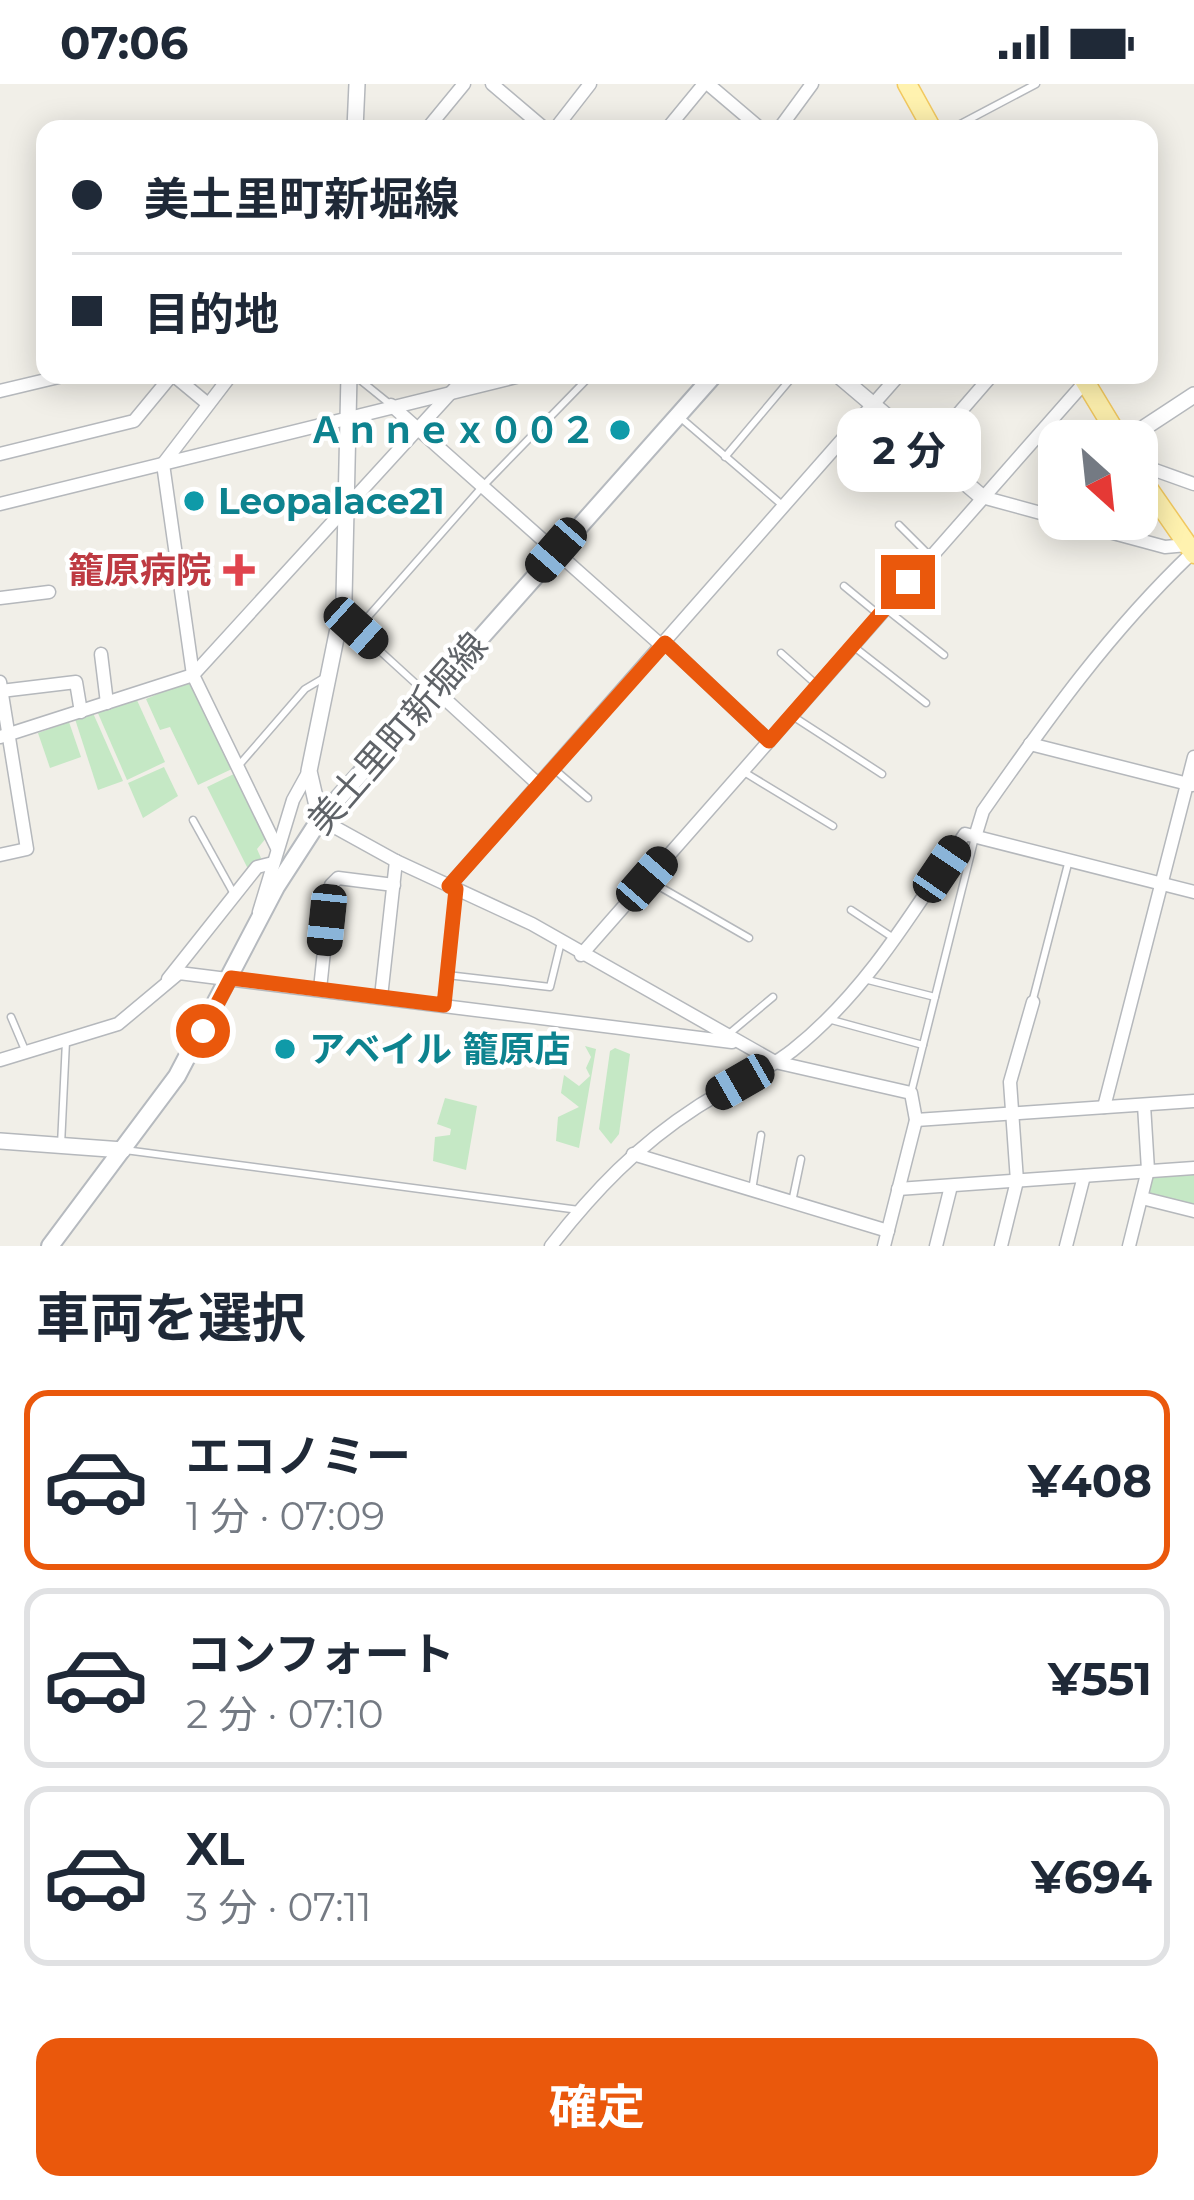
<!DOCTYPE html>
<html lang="ja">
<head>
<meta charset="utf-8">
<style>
	:root { --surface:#fff; --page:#f2f2f3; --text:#1f2937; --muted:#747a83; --line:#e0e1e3; --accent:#ea580c }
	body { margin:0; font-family:Montserrat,"Noto Sans JP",sans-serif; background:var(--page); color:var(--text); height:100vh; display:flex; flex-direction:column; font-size:45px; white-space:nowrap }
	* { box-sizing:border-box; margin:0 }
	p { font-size:39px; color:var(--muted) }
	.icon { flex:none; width:66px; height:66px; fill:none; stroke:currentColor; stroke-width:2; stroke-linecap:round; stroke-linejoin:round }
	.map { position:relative; height:1162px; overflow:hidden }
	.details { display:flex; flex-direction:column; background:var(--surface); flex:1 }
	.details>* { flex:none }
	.banner { position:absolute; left:36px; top:36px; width:1122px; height:264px; border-radius:24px; box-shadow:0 6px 30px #0003; display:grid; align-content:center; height:264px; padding:0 36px; background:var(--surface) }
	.needle { width:78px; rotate:153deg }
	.buttons { position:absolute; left:1038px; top:336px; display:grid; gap:24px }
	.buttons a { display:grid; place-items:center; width:120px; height:120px; border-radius:24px; background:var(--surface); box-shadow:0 6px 30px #0003; font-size:60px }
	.end { position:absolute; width:54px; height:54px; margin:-27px; border:15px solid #ea580c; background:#fff; box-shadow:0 0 0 6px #fff }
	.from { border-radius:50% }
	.bubble { position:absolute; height:84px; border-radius:24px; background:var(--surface); box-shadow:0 6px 30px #0003; font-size:39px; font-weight:700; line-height:84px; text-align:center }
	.car { position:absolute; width:36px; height:72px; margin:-36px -18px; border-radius:15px; box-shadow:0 0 9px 3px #0007; background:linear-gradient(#222 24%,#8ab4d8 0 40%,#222 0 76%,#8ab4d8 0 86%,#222 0) }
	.banner b { display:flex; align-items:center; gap:42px; height:114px; font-size:45px }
	.banner b+b { border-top:3px solid var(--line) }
	.banner i { width:30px; height:30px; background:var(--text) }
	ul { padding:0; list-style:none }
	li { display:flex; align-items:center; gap:36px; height:180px; margin:0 24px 18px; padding:0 12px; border:6px solid var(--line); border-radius:24px }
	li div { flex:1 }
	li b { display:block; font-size:45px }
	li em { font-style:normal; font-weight:700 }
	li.on { border-color:var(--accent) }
	li>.icon { width:108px; height:108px; stroke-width:1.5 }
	h2 { padding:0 36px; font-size:54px; line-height:144px }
	.cta { display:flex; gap:24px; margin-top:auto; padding:24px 36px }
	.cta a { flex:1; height:138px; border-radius:24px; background:var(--accent); color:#fff; font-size:48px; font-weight:700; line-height:138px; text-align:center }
	.status { display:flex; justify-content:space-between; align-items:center; height:84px; padding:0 60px; background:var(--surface); direction:ltr }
	.status svg { height:33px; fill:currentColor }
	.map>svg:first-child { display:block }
	.green { fill:#c5e8c5 }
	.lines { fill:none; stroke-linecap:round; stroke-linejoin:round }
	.service-casing { stroke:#b5b8bc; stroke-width:9 }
	.minor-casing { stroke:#b5b8bc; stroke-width:15 }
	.tertiary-casing { stroke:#b5b8bc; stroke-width:18 }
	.secondary-casing { stroke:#b6babf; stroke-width:20 }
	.primary-casing { stroke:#f2c960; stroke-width:21 }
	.service { stroke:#fff; stroke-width:6 }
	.minor { stroke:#fff; stroke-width:12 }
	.tertiary { stroke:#fff; stroke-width:15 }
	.secondary { stroke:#fff; stroke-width:16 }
	.primary { stroke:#fff2af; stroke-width:18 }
	.route { stroke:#ea580c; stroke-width:15 }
	.culture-dot { fill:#0f9aa8; stroke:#fff; stroke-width:4.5 }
	.health-dot { fill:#e0444e; stroke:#fff; stroke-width:4.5 }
	.labels { text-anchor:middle; stroke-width:9; stroke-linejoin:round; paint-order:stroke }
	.culture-label { font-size:36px; font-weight:bold; fill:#0d838f; stroke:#fff; text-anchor:start }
	.health-label { font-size:36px; font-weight:bold; fill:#be3a42; stroke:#fff; text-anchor:end }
	.street-label { font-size:36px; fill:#5f6368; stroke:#fff }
</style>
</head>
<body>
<div class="status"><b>07:06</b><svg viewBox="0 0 49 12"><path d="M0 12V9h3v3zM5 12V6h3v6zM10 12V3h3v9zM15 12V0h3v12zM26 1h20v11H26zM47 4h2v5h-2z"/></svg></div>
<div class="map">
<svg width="1194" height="1162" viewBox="0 0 1194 1162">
	<rect width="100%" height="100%" fill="#f1efe8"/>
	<!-- green -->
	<g class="green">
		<path d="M188,597l46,87 -36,17 -28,-58 -10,3 -14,-31z"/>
		<path d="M136,614l29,64 -38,18 -30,-69z"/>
		<path d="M93,629l30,68 -25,9 -23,-71z"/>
		<path d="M69,638l12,35 -31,11 -12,-35z"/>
		<path d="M164,683l14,29 -35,22 -15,-35z"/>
		<path d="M238,688l29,65 -10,12 4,9 -12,13 -42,-84z"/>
		<path d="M585,962l11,3 -17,99 -23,-7 2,-24 21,-10 -18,-14 3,-18 15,11 11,-10 -4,-8 5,-11z"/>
		<path d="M615,964l15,6 -11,80 -8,10 -12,-15 11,-78z"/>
		<path d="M445,1014l32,8 -11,64 -33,-9 2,-24 15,-2 1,-6 -14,-5z"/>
		<path d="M1194,1089v32l-46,-11 6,-19z"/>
	</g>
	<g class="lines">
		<defs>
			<g id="service">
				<path d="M951,45l85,-45"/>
				<path d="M354,291l37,30"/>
				<path d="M682,335l99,85"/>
				<path d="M725,373l69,-82"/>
				<path d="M899,441l31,31"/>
				<path d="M844,502l34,28"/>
				<path d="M886,525l58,46"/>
				<path d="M356,545l69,63"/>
				<path d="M341,550l18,-7 124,-141 108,-111"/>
				<path d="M853,562l73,57"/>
				<path d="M781,569l36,32"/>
				<path d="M791,631l91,59"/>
				<path d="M240,680l65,-75 22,-13"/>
				<path d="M554,685l34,29"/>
				<path d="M744,688l89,54"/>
				<path d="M193,736l41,74"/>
				<path d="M648,796l101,58"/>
				<path d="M851,826l41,27"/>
				<path d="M447,891l103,12 11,-45"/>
				<path d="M864,895l71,18"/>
				<path d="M1033,915l36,-139"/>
				<path d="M444,921l11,-112"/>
				<path d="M11,933l14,33"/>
				<path d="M828,935l95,26"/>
				<path d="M730,949l43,-36"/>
				<path d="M911,1009l64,-256"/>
				<path d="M61,1061l5,-104"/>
				<path d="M125,1066l454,60"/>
				<path d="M752,1106l9,-55"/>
				<path d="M792,1118l9,-43"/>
			</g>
			<g id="minor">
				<path d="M492,0l53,45"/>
				<path d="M708,0l53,45"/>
				<path d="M427,45l37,-45"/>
				<path d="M555,45l35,-45"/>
				<path d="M667,45l37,-45"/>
				<path d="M779,45l33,-45"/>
				<path d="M173,291l35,29"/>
				<path d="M231,291l-68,89 30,211 84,173"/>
				<path d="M0,307l67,-16"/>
				<path d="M391,321l271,241"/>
				<path d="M927,366l65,-75"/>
				<path d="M0,370l134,-33 38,-46"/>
				<path d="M1137,372l15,13 42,15"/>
				<path d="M982,413l77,21"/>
				<path d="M0,420l524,-129"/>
				<path d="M1061,435l104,28 22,-2"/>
				<path d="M0,514l49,-6"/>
				<path d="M665,559l104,98"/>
				<path d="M101,570l6,49"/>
				<path d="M0,598l27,167 -27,6"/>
				<path d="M433,604l106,97"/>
				<path d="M1,607l75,-9 5,30"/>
				<path d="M0,653l193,-62 274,-300"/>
				<path d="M1030,660l162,41"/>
				<path d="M320,735l76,42 136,63 243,138 136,31 5,27 -32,126"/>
				<path d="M975,753l8,-26c65,-93 127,-180 210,-259"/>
				<path d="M449,802l450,-511"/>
				<path d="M259,828l34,-112 16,-29"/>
				<path d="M581,871l504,-573"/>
				<path d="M168,895l89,-112 16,-4"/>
				<path d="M320,905l11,-104 7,-7 56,7"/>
				<path d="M381,913l15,-136"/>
				<path d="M0,976l118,-36 61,-51 553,69"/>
				<path d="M1104,1023l90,-350"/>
				<path d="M916,1036l278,-19"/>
				<path d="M633,1070l255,77"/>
				<path d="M898,1105l296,-21"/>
				<path d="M1142,1114l52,13"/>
				<path d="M551,1162c43,-55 87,-101 146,-139 31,-20 67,-34 96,-57 73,-58 121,-140 172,-216l229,58"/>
				<path d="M936,1162l15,-60"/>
				<path d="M1001,1162l16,-65 -7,-99 23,-80"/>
				<path d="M1066,1162l18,-70"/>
				<path d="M1129,1162l19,-76 -4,-65"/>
			</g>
			<g id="tertiary">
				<path d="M355,45l2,-45"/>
				<path d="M838,291l144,122"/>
				<path d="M1124,357l70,-46"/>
				<path d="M320,735l-11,-48 35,-172 5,-224"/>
				<path d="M0,1057l123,9"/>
			</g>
			<path id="secondary" d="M50,1162l127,-170 99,-189 44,-68 394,-444"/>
			<g id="primary">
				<path d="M907,0l25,45"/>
				<path d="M1081,291l40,66"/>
				<path d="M1137,388l57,82"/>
			</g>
		</defs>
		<!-- service casing -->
		<use href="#service" class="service-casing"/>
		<!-- minor casing -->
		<use href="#minor" class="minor-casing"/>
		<!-- tertiary casing -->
		<use href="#tertiary" class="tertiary-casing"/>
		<!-- secondary casing -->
		<use href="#secondary" class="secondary-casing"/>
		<!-- primary casing -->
		<use href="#primary" class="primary-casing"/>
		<!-- service -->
		<use href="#service" class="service"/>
		<!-- minor -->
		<use href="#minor" class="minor"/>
		<!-- tertiary -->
		<use href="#tertiary" class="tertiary"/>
		<!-- secondary -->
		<use href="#secondary" class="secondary"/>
		<!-- primary -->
		<use href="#primary" class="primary"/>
	</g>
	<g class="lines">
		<!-- route -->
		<path class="route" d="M203,947l28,-53 213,27 12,-116 -7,-3 216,-243 104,98 139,-159"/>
	</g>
	<!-- markers -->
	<g class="culture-dot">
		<circle cx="620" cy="346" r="12"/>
		<circle cx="194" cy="417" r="12"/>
		<circle cx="285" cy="965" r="12"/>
	</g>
	<path class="health-dot" d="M233 468h12v12h12v12h-12v12h-12v-12h-12v-12h12z"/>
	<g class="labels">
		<!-- culture labels -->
		<g class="culture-label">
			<text x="596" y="359" text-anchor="end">Ａｎｎｅｘ００２</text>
			<text x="218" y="430">Leopalace21</text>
			<text x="309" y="978">アベイル 籠原店</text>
		</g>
		<!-- health labels -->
		<g class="health-label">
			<text x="212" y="499">籠原病院</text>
		</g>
		<!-- street labels -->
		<g class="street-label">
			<text transform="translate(397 649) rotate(-49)" y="13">美土里町新堀線</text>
		</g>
	</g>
</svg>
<div class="buttons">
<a><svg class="needle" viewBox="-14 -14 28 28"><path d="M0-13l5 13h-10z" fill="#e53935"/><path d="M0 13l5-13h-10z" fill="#747a83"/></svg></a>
</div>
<i class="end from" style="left:203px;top:947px"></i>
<i class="end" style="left:908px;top:498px"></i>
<div class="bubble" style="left:837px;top:324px;width:144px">2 分</div>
<i class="car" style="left:556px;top:466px;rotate:221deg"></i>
<i class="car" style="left:356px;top:544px;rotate:132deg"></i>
<i class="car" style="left:942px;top:785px;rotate:34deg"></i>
<i class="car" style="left:647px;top:795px;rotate:41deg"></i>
<i class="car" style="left:327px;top:836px;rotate:186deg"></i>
<i class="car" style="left:740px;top:998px;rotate:240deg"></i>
<div class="banner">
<b><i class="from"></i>美土里町新堀線</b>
<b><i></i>目的地</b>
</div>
</div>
<section class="details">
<h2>車両を選択</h2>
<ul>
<li class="on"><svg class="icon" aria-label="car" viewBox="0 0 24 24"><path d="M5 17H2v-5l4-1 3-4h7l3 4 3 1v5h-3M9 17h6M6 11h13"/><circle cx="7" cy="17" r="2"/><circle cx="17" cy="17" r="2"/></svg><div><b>エコノミー</b><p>1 分 · 07:09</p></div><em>¥408</em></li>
<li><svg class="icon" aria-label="car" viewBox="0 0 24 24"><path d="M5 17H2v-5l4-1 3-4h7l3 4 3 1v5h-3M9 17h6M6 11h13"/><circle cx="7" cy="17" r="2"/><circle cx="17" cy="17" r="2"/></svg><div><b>コンフォート</b><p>2 分 · 07:10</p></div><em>¥551</em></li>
<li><svg class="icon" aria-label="car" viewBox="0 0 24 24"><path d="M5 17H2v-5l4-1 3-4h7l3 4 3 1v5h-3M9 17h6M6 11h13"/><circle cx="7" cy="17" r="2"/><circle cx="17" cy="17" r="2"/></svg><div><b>XL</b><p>3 分 · 07:11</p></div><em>¥694</em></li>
</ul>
<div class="cta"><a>確定</a></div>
</section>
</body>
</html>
